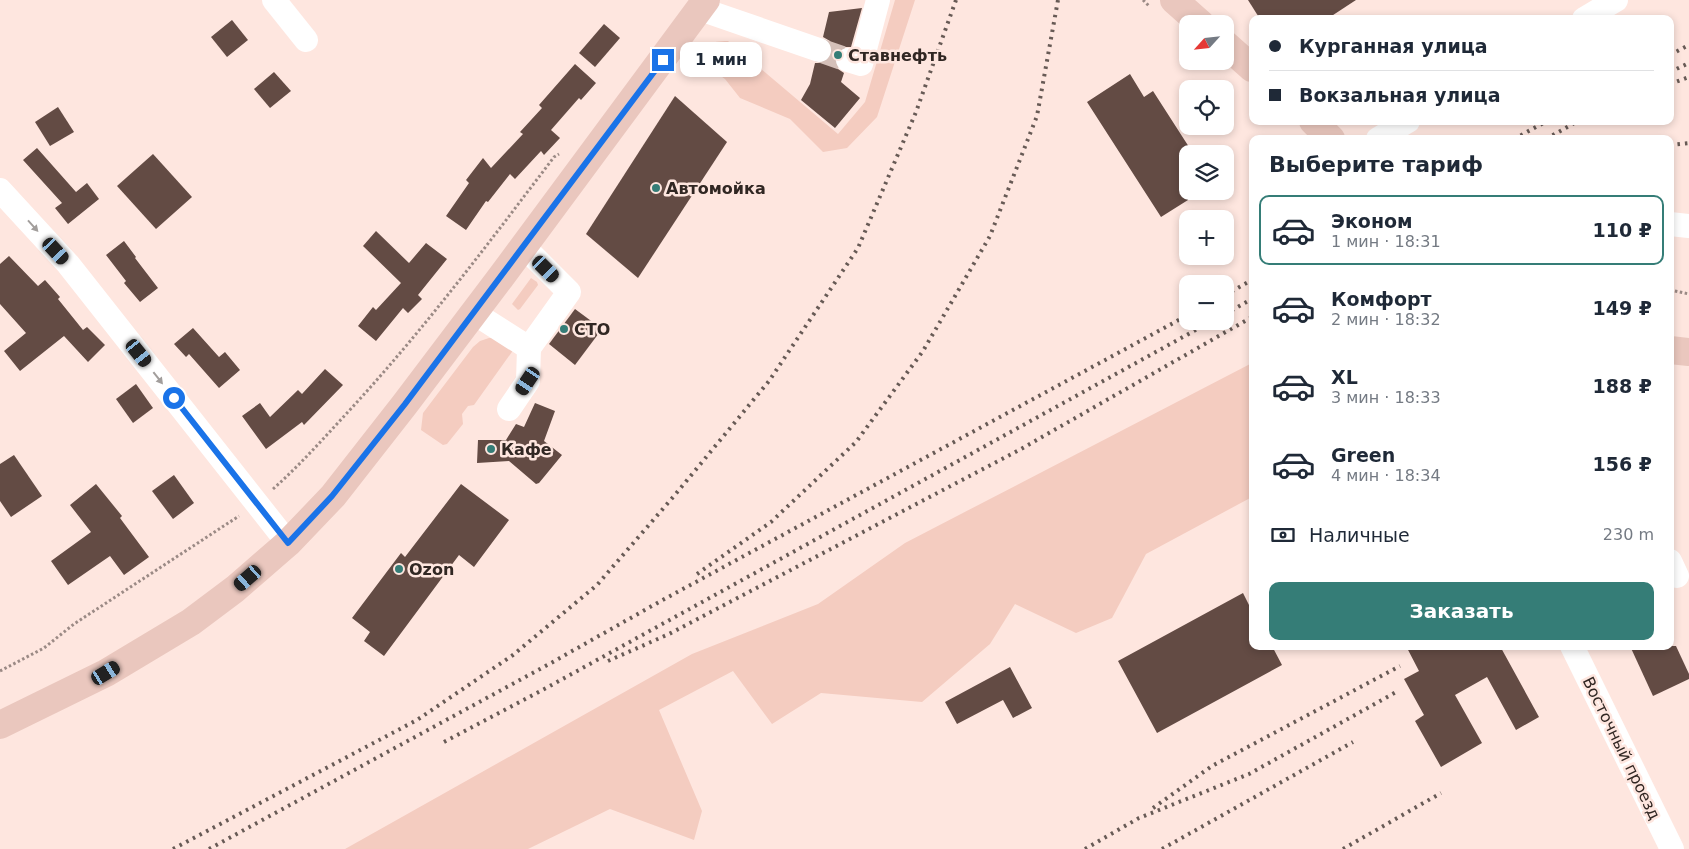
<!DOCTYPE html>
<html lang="ru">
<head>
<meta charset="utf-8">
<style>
	:root { --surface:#fff; --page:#f2f2f3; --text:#1f2937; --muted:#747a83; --line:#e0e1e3; --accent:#357d77 }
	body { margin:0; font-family:"DejaVu Sans",sans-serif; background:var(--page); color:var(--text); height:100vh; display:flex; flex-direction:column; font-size:19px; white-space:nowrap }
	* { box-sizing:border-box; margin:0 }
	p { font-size:16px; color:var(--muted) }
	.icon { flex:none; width:28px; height:28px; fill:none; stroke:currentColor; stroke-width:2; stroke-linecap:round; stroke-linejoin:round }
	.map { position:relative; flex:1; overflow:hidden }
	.side { position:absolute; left:1249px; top:135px; width:425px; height:515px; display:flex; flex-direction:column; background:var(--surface); border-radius:10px; box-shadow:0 2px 8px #0003 }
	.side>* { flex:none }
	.hud { position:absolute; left:1249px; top:15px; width:425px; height:110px; border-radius:10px; box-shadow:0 2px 8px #0003; display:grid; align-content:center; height:110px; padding:0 20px; background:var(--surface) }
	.needle { width:32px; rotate:243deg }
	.tools { position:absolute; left:1179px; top:15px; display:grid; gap:10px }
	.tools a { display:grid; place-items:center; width:55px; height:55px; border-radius:10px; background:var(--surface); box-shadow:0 2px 8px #0003; font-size:25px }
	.end { position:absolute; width:22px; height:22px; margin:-11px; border:6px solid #1a73e8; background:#fff; box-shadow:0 0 0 2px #fff }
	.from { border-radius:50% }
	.bubble { position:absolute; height:35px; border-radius:10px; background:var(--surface); box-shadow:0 2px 8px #0003; font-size:16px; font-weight:800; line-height:35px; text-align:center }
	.car { position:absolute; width:15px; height:30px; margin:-15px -8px; border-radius:6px; box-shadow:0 0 4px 1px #0007; background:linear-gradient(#222 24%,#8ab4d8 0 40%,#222 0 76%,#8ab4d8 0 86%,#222 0) }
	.hud b { display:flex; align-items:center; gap:18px; height:48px; font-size:19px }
	.hud b+b { border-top:1px solid var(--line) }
	.hud i { width:12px; height:12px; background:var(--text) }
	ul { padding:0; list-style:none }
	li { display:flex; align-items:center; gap:15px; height:70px; margin:0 10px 8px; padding:0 10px; border:2px solid transparent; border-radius:10px }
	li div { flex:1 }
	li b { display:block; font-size:19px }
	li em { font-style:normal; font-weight:800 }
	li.on { border-color:var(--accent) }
	li>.icon { width:45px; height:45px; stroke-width:1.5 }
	h2 { padding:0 20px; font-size:22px; line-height:60px }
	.pay { display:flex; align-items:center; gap:12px; height:55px; padding:0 20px; font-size:19px }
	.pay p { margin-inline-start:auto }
	.primary-button { display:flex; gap:10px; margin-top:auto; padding:10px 20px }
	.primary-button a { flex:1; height:58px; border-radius:10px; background:var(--accent); color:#fff; font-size:20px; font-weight:800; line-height:58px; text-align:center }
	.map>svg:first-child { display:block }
	.green { fill:#f4ccc0 }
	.building { fill:#634b44 }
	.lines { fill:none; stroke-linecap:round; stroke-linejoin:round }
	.minor-tunnel { stroke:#d5c0b9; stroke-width:24; stroke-dasharray:24 12; stroke-linecap:butt }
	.path { stroke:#9b8a85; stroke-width:3; stroke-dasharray:2.5 2.5; stroke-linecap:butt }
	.minor { stroke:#fff; stroke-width:24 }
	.major { stroke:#eac7be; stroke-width:28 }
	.rail { stroke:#675a55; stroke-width:4; stroke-dasharray:2.5 5; stroke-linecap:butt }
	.oneway { fill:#a29e9c }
	.route { stroke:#1a73e8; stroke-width:6 }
	.poi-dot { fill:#357d77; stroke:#fee6df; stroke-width:2 }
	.labels { text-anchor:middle; stroke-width:5; stroke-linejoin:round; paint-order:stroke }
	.poi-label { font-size:16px; font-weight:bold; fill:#312723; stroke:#fee6df; text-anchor:start }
	.street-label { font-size:16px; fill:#312723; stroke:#fee6df }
</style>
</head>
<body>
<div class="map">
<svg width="1689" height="849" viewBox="0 0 1689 849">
	<rect width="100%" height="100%" fill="#fee6df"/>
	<!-- green -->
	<g class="green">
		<path d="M895,0h20l-38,117 -30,31 -24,4 -33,-33 -50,-21 -15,-19 -26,-18c4,-17 12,-20 29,-20l110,93 27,-32z"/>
		<path d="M531,278l6,4 1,3 -18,24 -2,1 -6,-6z"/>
		<path d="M489,338h6l19,11 -40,56 -6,1 -6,8 1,10 -16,20 -4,1 -22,-15 2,-17 50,-66 7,-6z"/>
		<path d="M1252,363v134l-106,57 -34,64 -36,15 -61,-29 -25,40 -68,58 -101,-9 -49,31 -39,-53 -74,39 43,101 -8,29 -84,-31 -82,40h-183l347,-195 126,-50 87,-61z"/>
	</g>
	<!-- building -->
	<g class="building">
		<path d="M1248,0h108l-29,19h-67z"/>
		<path d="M862,8l-11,39h-7l-6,3 -3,6v7l3,6 6,4 -3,9 19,16 -25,30 -34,-28 9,-16 5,-21h7l6,-2 4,-7 1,-6 -3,-7 -7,-4 6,-25z"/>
		<path d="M232,20l16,20 -21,17 -16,-20z"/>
		<path d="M604,24l16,14 -25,29 -16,-14z"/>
		<path d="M575,64l21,19 -15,17 -2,-2 -28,32 9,8 -16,17 -3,-4 -26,28 -5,-5 -22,28 -2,-1 -20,29 -20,-14 23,-33 -3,-3 17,-22 8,10 32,-34 -3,-2 22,-24 -3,-3z"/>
		<path d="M274,72l17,19 -21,17 -16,-19z"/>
		<path d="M1130,74l14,23 9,-6 36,56 -10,6 9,13v34l-27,17 -74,-115z"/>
		<path d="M675,96l52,46 -89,136 -52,-44z"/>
		<path d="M58,107l16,25 -24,14 -15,-24z"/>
		<path d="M37,148l39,44 11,-9 12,16 -31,25 -13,-16 7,-5 -39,-43z"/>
		<path d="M153,154l39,43 -36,32 -39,-43z"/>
		<path d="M376,231l33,32 17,-20 21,16 -29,36 4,4 -14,14 -5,-5 -27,33 -18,-15 15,-19 3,3 25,-27 -38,-37z"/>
		<path d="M124,241l12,16 -1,1 23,30 -18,14 -16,-19 2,-2 -20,-26z"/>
		<path d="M9,256l29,30 7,-6 15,17 -2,2 25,31 4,-3 18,18 -17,17 -24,-26 -44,35 -16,-20 22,-18 -26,-29v-40z"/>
		<path d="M575,309l27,20 -27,36 -26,-21z"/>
		<path d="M193,328l26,29 6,-5 15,18 -21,18 -30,-34 -3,3 -12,-13z"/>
		<path d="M325,369l18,16 -39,40 -2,-3 -36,27 -24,-33 18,-13 10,14 28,-27 4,4z"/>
		<path d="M136,384l17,24 -20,15 -17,-24z"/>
		<path d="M535,403l20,8 -11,30 18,14 -23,28 -3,1 -27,-23 -32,2 1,-23h28l10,-16 8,3z"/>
		<path d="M14,455l28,41 -31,21 -11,-16v-37z"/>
		<path d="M174,475l20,28 -21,16 -21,-28z"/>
		<path d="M96,484l26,32 -2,2 29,39 -25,18 -14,-19 -42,29 -17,-24 40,-29 -21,-27z"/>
		<path d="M461,484l48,36 -35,47 -15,-12 -75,101 -20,-15 6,-9 -18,-14 49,-65 4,4z"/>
		<path d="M1243,593l9,18v35h20l10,19 -125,68 -39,-72z"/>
		<path d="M1406,646h94l39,71 -23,13 -29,-53 -32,18 27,48 -41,24 -26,-46 9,-6 -20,-36 15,-8z"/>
		<path d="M1630,646h46l13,28v5l-36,17z"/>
		<path d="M1010,667l22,41 -19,10 -10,-18 -46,24 -12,-22z"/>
	</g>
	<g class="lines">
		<!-- minor-tunnel -->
		<path class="minor-tunnel" d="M819,50l29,10"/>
		<!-- path -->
		<g class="path">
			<path d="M1143,0l6,6"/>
			<path d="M1670,290l19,4"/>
			<path d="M273,489c27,-24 50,-50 74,-76 75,-81 141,-169 207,-256l5,-3"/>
			<path d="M0,671l44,-23 30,-24 165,-108"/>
		</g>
		<!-- minor -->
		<g class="minor">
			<path d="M274,0l32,40"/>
			<path d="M700,9l119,41"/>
			<path d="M1584,19l32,-19"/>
			<path d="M848,60l13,4 17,-64"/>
			<path d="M1378,139l30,-18"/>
			<path d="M0,190l68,74 220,279"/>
			<path d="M1670,224l19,2"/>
			<path d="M474,313l55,35 40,-56 -45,-45"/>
			<path d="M509,409l19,-28 1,-33"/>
			<path d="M1670,561l7,15"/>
			<path d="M1572,646l100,203"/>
		</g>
		<!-- major -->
		<g class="major">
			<path d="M1174,0l27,24"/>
			<path d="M1225,44l27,24"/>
			<path d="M1313,121l18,18"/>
			<path d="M1670,350l19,2"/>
			<path d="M0,725l106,-52 85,-51 44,-33 53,-46 45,-47 72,-92 96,-127 205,-277"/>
		</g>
		<!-- rail -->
		<g class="rail">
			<path d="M1670,55l19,-10"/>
			<path d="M1670,72l19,-9"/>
			<path d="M1670,84l19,-7"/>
			<path d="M1514,139l33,-18"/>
			<path d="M1546,139l32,-18"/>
			<path d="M1670,145l19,-2"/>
			<path d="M1225,295l27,-15"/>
			<path d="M1225,314l27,-15"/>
			<path d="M697,574l74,-52 85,-80 67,-91 67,-115 47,-120 21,-116"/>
			<path d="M608,661l61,-27 352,-185 231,-132"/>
			<path d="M444,742l104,-55 664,-366"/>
			<path d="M1153,808l59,-42 188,-100"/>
			<path d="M173,849l244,-129 96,-65 84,-70 77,-89 95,-115 89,-133 58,-136 40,-112"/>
			<path d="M209,849l342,-186 108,-61 529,-287"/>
			<path d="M1085,849l54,-31 110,-44 149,-83"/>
			<path d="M1162,849l191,-107"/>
			<path d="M1343,849l98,-56"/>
		</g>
	</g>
	<!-- one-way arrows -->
	<defs><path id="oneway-solid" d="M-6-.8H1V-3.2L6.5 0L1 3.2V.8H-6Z" transform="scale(1.25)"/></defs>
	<g class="oneway">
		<use href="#oneway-solid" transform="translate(33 226) rotate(48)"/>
		<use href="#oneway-solid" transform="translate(158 378) rotate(52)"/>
	</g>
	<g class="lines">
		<!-- route -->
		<path class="route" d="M174,398l114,145 44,-47 73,-92 258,-344"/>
	</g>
	<!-- markers -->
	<g class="poi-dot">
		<circle cx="838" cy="55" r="5"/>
		<circle cx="656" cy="188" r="5"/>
		<circle cx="564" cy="329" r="5"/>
		<circle cx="491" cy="449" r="5"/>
		<circle cx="399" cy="569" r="5"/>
	</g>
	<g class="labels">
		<!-- poi labels -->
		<g class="poi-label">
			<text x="848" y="61">Ставнефть</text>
			<text x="666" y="194">Автомойка</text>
			<text x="574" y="335">СТО</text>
			<text x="501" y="455">Кафе</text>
			<text x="409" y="575">Ozon</text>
		</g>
		<!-- street labels -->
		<g class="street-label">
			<text transform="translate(1622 748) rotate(64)" y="6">Восточный проезд</text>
		</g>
	</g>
</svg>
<div class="tools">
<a><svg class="needle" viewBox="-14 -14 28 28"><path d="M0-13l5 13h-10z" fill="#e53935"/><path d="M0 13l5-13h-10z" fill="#747a83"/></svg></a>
<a><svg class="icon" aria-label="locate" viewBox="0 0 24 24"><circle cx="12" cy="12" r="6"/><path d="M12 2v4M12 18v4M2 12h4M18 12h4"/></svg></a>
<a><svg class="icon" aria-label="layers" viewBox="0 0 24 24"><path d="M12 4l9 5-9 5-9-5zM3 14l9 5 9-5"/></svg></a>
<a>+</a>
<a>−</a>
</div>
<i class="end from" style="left:174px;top:398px"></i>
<i class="end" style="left:663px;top:60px"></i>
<div class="bubble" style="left:680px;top:42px;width:82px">1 мин</div>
<i class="car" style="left:56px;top:251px;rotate:137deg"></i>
<i class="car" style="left:546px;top:269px;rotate:135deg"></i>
<i class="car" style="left:139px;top:353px;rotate:141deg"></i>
<i class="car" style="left:528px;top:381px;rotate:214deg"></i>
<i class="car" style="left:248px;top:578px;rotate:229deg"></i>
<i class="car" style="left:106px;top:673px;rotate:59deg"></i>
<div class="hud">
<b><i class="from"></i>Курганная улица</b>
<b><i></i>Вокзальная улица</b>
</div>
<section class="side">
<h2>Выберите тариф</h2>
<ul>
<li class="on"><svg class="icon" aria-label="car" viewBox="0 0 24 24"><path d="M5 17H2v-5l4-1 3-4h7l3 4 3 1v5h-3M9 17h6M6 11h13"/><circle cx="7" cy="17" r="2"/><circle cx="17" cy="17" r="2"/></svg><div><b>Эконом</b><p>1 мин · 18:31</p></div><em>110 ₽</em></li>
<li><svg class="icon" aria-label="car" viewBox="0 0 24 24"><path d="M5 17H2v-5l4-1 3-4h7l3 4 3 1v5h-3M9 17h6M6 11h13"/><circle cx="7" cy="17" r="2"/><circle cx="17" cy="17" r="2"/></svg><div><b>Комфорт</b><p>2 мин · 18:32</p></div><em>149 ₽</em></li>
<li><svg class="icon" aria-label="car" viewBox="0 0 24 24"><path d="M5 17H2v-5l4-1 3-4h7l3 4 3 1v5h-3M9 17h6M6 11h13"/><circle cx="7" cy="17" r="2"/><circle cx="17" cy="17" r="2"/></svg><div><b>XL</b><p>3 мин · 18:33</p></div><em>188 ₽</em></li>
<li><svg class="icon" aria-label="car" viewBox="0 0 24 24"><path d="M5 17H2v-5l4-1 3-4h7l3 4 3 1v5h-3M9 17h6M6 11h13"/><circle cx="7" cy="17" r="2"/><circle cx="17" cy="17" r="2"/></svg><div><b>Green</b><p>4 мин · 18:34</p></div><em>156 ₽</em></li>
</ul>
<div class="pay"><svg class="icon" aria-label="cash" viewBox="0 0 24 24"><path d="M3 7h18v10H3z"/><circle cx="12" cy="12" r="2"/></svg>Наличные<p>230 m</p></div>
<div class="primary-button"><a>Заказать</a></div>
</section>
</div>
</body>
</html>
